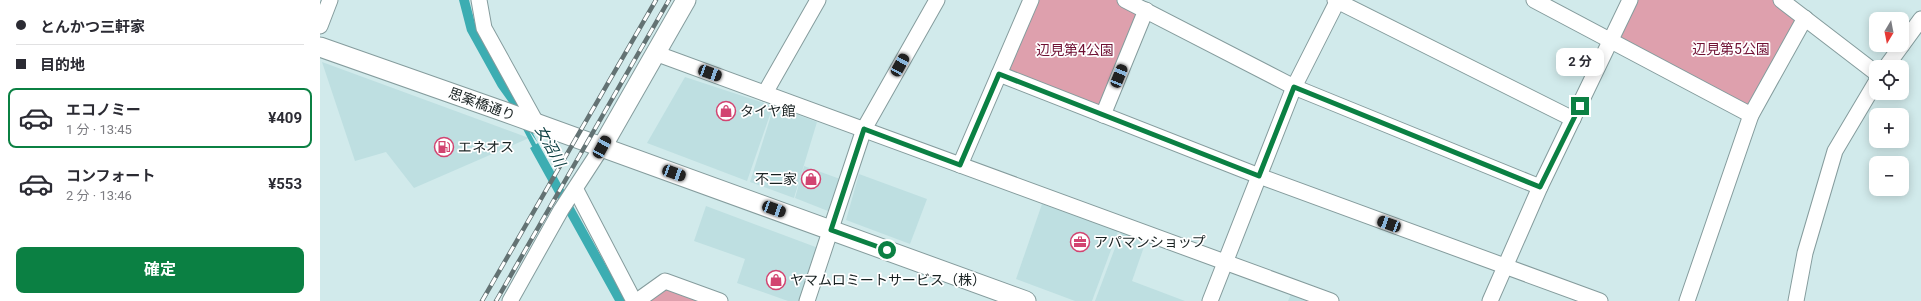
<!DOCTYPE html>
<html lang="ja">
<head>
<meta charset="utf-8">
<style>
	:root { --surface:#fff; --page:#f2f2f3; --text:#2b2b33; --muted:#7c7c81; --line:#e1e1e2; --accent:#0b8043 }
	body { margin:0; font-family:Roboto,"Noto Sans JP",sans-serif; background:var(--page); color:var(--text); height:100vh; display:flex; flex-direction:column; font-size:15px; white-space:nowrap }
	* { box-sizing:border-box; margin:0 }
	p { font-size:13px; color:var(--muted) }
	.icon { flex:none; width:22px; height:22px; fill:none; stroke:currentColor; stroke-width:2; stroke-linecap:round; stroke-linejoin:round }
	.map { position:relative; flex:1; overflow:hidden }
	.drawer { display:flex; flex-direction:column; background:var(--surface); width:320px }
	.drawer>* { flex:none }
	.guide { display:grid; align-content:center; height:88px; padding:0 16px; background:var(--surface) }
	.needle { width:26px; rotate:190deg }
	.fabs { position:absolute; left:1549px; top:12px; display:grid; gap:8px }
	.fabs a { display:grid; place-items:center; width:40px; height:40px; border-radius:8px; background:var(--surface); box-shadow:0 2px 10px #0003; font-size:20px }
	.end { position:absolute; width:18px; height:18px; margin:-9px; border:5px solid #0b8043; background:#fff; box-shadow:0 0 0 2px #fff }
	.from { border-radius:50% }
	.bubble { position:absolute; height:28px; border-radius:8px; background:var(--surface); box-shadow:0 2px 10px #0003; font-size:13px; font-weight:700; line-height:28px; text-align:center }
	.car { position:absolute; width:12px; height:24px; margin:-12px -6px; border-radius:5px; box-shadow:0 0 3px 1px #0007; background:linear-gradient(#222 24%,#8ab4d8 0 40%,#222 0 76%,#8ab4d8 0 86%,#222 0) }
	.guide b { display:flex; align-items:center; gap:14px; height:38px; font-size:15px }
	.guide b+b { border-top:1px solid var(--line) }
	.guide i { width:10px; height:10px; background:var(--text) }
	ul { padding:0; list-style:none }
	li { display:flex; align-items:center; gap:12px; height:60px; margin:0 8px 6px; padding:0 8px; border:2px solid transparent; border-radius:8px }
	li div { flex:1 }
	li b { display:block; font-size:15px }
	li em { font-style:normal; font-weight:700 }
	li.current { border-color:var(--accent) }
	li>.icon { width:36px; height:36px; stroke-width:1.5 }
	.primary-button { display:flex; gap:8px; margin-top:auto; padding:8px 16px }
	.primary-button a { flex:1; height:46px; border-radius:8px; background:var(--accent); color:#fff; font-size:16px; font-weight:700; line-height:46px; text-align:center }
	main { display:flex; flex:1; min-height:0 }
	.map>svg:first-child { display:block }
	.built { fill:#bedfe1 }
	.green { fill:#dea0ad }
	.water { fill:#3cadb2 }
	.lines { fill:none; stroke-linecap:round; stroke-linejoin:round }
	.stream { stroke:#3cadb2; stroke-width:4.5 }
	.minor-casing { stroke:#859c9d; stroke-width:17 }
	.tertiary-casing { stroke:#859c9d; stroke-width:21 }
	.minor { stroke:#fff; stroke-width:15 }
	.tertiary { stroke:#fff; stroke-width:19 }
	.rail-casing { stroke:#637273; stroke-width:4.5 }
	.rail { stroke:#fff; stroke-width:3; stroke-dasharray:9; stroke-linecap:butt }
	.route { stroke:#0b8043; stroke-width:5 }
	.labels { text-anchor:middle; stroke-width:3.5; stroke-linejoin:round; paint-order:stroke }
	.park-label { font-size:14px; fill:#6f1033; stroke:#fff }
	.street-label { font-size:14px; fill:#182121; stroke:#fff }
	.poi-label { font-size:14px; fill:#182121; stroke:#fff; text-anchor:start }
	.water-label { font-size:15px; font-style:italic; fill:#104245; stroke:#fff }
</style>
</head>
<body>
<main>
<section class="drawer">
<div class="guide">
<b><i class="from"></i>とんかつ三軒家</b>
<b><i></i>目的地</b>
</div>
<ul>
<li class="current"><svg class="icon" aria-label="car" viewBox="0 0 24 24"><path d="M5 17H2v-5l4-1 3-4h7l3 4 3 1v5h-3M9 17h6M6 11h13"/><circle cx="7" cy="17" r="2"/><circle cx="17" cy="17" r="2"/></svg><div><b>エコノミー</b><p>1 分 · 13:45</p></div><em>¥409</em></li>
<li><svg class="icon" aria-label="car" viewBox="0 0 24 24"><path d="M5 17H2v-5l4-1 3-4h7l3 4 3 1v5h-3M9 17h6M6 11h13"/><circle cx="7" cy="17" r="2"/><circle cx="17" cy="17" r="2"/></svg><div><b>コンフォート</b><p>2 分 · 13:46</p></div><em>¥553</em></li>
</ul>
<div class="primary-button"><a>確定</a></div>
</section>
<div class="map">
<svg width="1601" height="301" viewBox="0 0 1601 301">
	<rect width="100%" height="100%" fill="#d1eaeb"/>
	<!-- built -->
	<g class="built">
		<path d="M2,62l207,76 -115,50 -28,-36 -31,9z"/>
		<path d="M365,77l88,29 -26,75 -100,-38z"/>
		<path d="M454,106l43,16 -23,76 -44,-16z"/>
		<path d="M484,166l39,14 -10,33 -38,-15z"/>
		<path d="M539,174l68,25 -17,45 -64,-24z"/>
		<path d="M722,204l76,27 -26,70h-17l-59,-22z"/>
		<path d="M386,206l115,43 -17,52h-16l-51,-18 8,-24 -51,-18z"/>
		<path d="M801,232l25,9 -14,40 53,20h-90z"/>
		<path d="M971,294l20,7h-23z"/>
	</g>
	<!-- green -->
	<g class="green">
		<path d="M711,0h94l21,10 -43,105 -104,-41z"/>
		<path d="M1310,0h151l24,18 -54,97 -140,-74z"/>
		<path d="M345,281l55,20h-83z"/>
	</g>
	<!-- water -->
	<path class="water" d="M139,0h10l7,27 62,116 88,158h-11l-85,-153 8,-5 -40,-56 -31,-56z"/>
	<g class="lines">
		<!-- stream -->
		<path class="stream" d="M204,126l13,25"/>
		<defs>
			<g id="minor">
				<path d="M159,0l5,28 53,96"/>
				<path d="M805,0l169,87 246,100"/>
				<path d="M1015,0l238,119"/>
				<path d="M1214,0l217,115"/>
				<path d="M1461,0l95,73"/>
				<path d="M0,26l10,-26"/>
				<path d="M1582,45l19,-26"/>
				<path d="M335,53l676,248"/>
				<path d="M1566,67l16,-22"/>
				<path d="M679,74l260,102 341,125"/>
				<path d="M445,93l53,-93"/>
				<path d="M783,115l43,-105"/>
				<path d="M640,165l71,-165"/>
				<path d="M256,190l58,111"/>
				<path d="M190,301l51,-91 41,-63"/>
				<path d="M317,301l28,-20 55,20"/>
				<path d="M487,301l57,-172 73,-129"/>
				<path d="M890,301l84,-214 44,-87"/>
				<path d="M1170,301l50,-114 90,-187"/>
				<path d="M1367,301l64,-186 54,-97"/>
				<path d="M1476,301l9,-48 30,-102 41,-69"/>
			</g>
			<g id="tertiary">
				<path d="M0,47l185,65 521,189"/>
				<path d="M282,147l84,-147"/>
			</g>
		</defs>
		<!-- minor casing -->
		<use href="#minor" class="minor-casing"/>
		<!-- tertiary casing -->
		<use href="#tertiary" class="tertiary-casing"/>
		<!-- minor -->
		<use href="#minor" class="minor"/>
		<!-- tertiary -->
		<use href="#tertiary" class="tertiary"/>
		<defs>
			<g id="rail">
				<path d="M162,301l174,-301"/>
				<path d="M176,301l173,-301"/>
			</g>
		</defs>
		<!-- rail casing -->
		<use href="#rail" class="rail-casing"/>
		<!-- rail -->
		<use href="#rail" class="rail"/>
	</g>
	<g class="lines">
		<!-- route -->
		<path class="route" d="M567,250l-56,-20 33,-101 96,36 39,-91 260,102 35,-89 246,100 40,-81"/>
	</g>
	<!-- icons -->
	<defs>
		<symbol id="shop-ring" viewBox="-11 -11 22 22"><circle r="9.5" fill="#fff" stroke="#d24471" stroke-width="1.5"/><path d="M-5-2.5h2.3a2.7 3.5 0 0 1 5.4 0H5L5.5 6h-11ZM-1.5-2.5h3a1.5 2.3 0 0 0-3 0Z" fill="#d24471"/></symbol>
		<symbol id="fuel-ring" viewBox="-11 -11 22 22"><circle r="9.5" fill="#fff" stroke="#d24471" stroke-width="1.5"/><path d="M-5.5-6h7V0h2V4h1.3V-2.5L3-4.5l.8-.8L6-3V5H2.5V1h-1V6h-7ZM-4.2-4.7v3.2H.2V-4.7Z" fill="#d24471"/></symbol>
		<symbol id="office-ring" viewBox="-11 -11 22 22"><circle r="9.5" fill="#fff" stroke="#d24471" stroke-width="1.5"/><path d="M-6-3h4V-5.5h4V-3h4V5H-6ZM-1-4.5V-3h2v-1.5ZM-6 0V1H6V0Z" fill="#d24471"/></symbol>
	</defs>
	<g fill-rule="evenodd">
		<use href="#shop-ring" x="395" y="100" width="22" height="22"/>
		<use href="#fuel-ring" x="113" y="136" width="22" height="22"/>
		<use href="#shop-ring" x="480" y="168" width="22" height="22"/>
		<use href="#office-ring" x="749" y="231" width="22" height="22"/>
		<use href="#shop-ring" x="445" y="269" width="22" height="22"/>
	</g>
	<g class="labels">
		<!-- park labels -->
		<g class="park-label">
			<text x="1411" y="54">辺見第5公園</text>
			<text x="755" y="55">辺見第4公園</text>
		</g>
		<!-- street labels -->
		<g class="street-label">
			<text transform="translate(162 104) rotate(20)" y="5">思案橋通り</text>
		</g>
		<!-- poi labels -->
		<g class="poi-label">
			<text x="420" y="116">タイヤ館</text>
			<text x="138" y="152">エネオス</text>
			<text x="477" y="184" text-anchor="end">不二家</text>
			<text x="774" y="247">アパマンショップ</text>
			<text x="470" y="285">ヤマムロミートサービス（株）</text>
		</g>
		<!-- water labels -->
		<g class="water-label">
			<text transform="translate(230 146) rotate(61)" y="5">女沼川</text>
		</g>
	</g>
</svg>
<div class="fabs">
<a><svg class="needle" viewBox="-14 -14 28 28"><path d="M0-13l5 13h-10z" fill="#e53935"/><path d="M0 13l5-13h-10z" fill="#7c7c81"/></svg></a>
<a><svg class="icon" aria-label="locate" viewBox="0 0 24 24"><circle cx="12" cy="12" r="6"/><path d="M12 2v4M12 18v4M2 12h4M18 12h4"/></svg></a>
<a>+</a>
<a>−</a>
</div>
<i class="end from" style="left:567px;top:250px"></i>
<i class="end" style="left:1260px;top:106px"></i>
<div class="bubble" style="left:1236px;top:48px;width:48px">2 分</div>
<i class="car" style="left:580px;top:65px;rotate:29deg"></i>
<i class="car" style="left:390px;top:73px;rotate:110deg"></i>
<i class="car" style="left:799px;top:76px;rotate:22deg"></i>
<i class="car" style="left:282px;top:147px;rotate:29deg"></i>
<i class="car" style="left:354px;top:173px;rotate:110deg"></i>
<i class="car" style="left:454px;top:209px;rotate:110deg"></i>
<i class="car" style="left:1069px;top:224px;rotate:290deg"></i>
</div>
</main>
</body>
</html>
